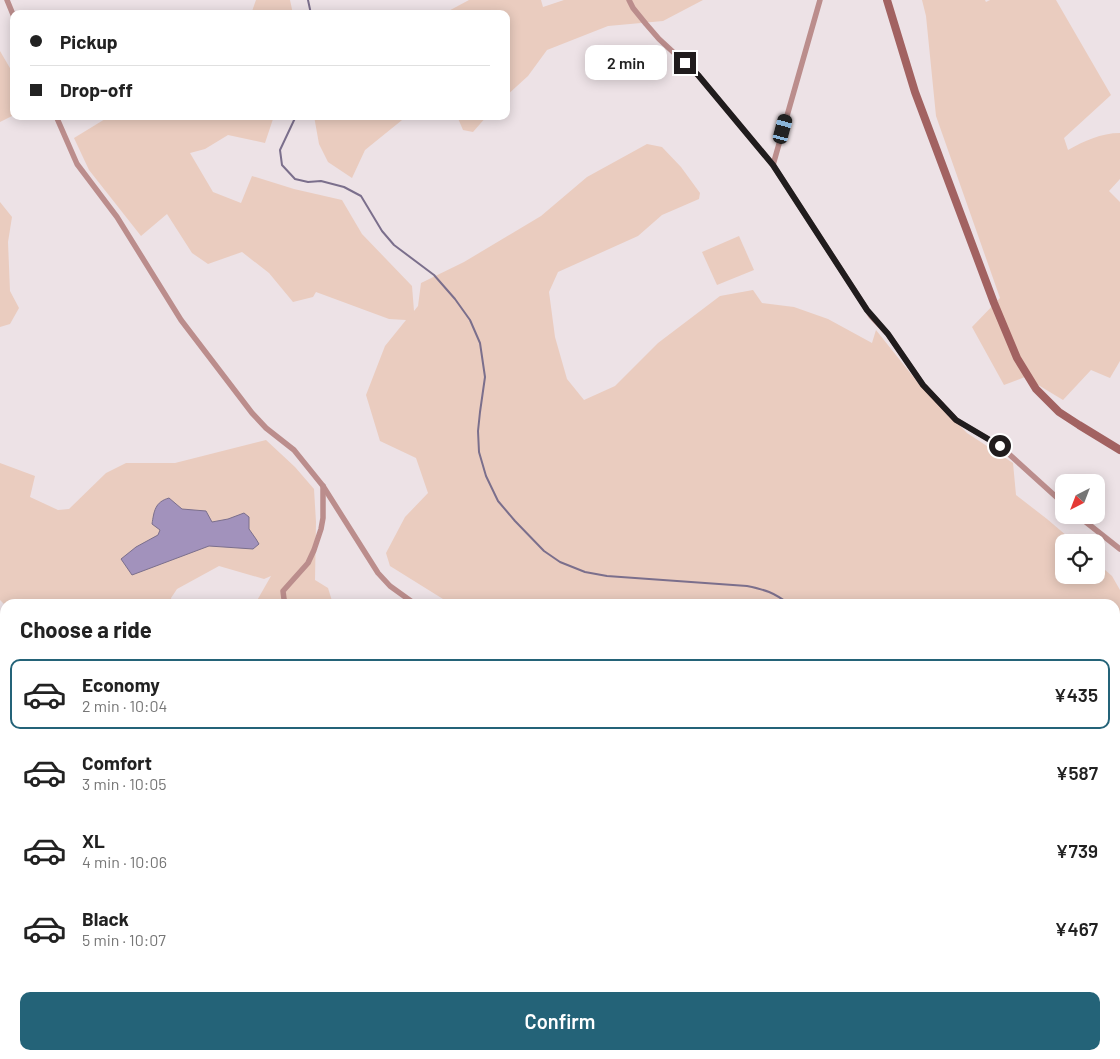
<!DOCTYPE html>
<html lang="en">
<head>
<meta charset="utf-8">
<style>
	:root { --surface:#fff; --page:#f6f6f6; --text:#222; --muted:#767676; --line:#e0e0e0; --accent:#246378 }
	body { margin:0; font-family:Barlow,sans-serif; background:var(--page); color:var(--text); height:100vh; display:flex; flex-direction:column; font-size:19px; white-space:nowrap }
	* { box-sizing:border-box; margin:0 }
	p { font-size:16px; color:var(--muted) }
	.icon { flex:none; width:28px; height:28px; fill:none; stroke:currentColor; stroke-width:2; stroke-linecap:round; stroke-linejoin:round }
	.map { position:relative; flex:1; overflow:hidden }
	.details { position:absolute; left:0px; top:599px; width:1120px; height:461px; display:flex; flex-direction:column; background:var(--surface); border-radius:15px 15px 0 0; box-shadow:0 2px 12px #0003 }
	.details>* { flex:none }
	.banner { position:absolute; left:10px; top:10px; width:500px; height:110px; border-radius:10px; box-shadow:0 2px 12px #0003; display:grid; align-content:center; height:110px; padding:0 20px; background:var(--surface) }
	.needle { width:32px; rotate:222deg }
	.fabs { position:absolute; left:1055px; top:474px; display:grid; gap:10px }
	.fabs a { display:grid; place-items:center; width:50px; height:50px; border-radius:10px; background:var(--surface); box-shadow:0 2px 12px #0003; font-size:25px }
	.end { position:absolute; width:22px; height:22px; margin:-11px; border:6px solid #201c1d; background:#fff; box-shadow:0 0 0 2px #fff }
	.from { border-radius:50% }
	.bubble { position:absolute; height:35px; border-radius:10px; background:var(--surface); box-shadow:0 2px 12px #0003; font-size:16px; font-weight:600; line-height:35px; text-align:center }
	.car { position:absolute; width:15px; height:30px; margin:-15px -8px; border-radius:6px; box-shadow:0 0 4px 1px #0007; background:linear-gradient(#222 24%,#8ab4d8 0 40%,#222 0 76%,#8ab4d8 0 86%,#222 0) }
	.banner b { display:flex; align-items:center; gap:18px; height:48px; font-size:19px }
	.banner b+b { border-top:1px solid var(--line) }
	.banner i { width:12px; height:12px; background:var(--text) }
	ul { padding:0; list-style:none }
	li { display:flex; align-items:center; gap:15px; height:70px; margin:0 10px 8px; padding:0 10px; border:2px solid transparent; border-radius:10px }
	li div { flex:1 }
	li b { display:block; font-size:19px }
	li em { font-style:normal; font-weight:600 }
	li.on { border-color:var(--accent) }
	li>.icon { width:45px; height:45px; stroke-width:1.5 }
	h2 { padding:0 20px; font-size:22px; line-height:60px }
	.cta { display:flex; gap:10px; margin-top:auto; padding:10px 20px }
	.cta a { flex:1; height:58px; border-radius:10px; background:var(--accent); color:#fff; font-size:20px; font-weight:600; line-height:58px; text-align:center }
	.map>svg:first-child { display:block }
	.green { fill:#eaccbf }
	.water { fill:#a292bc; stroke:#7b6f8c }
	.lines { fill:none; stroke-linecap:round; stroke-linejoin:round }
	.stream { stroke:#7b6f8c; stroke-width:2 }
	.street { stroke:#bb8d8c; stroke-width:5.5 }
	.secondary { stroke:#a26261; stroke-width:8 }
	.route { stroke:#201c1d; stroke-width:6 }
</style>
</head>
<body>
<div class="map">
<svg width="1120" height="1059" viewBox="0 0 1120 1059">
	<rect width="100%" height="100%" fill="#ede2e6"/>
	<!-- green -->
	<g class="green">
		<path d="M256,0h34l3,14h-42z"/>
		<path d="M469,0h72l2,7 21,-7h139l-40,21 -55,5 -61,24 -19,26 -22,20v-59l3,-14h-3v-9h-63z"/>
		<path d="M922,0h63l1,2 4,-2h66l55,95 -47,43 4,12c16,-9 33,-17 52,-17v46l-11,12 11,11v159l-10,17 -19,-8 -28,30 -38,-23 -21,8 -32,-58 28,-29 -64,-182 -10,-100z"/>
		<path d="M0,51l14,24v40l-14,7z"/>
		<path d="M110,116h164l-9,27 -37,-8 -23,14 -15,4 23,39 28,11 11,-27 42,13 48,11 20,34 50,52 2,25 4,-5 3,-23 43,-21 77,-46 46,-39 60,-33 15,3 19,20 19,26 -1,6 -37,16 -24,21 -80,36 -9,20 6,45 12,42 17,21 31,-14 43,-43 62,-47 33,-6 9,13 32,4 34,12 44,24 4,-13 43,54 48,49 46,30 3,32 31,24 27,23h-10v33h32v-13l16,14 8,14v306l-5,2v-294h-664l-61,-38 -4,-13 19,-36 23,-24 -12,-35 -36,-17 -14,-46 19,-49 21,-26 -17,-1 -73,-27 -3,5 -20,5 -24,-29 -27,-21 -34,12 -16,-11 -25,-39 -26,22 -52,-66 -15,-32z"/>
		<path d="M314,116h93l-42,34 -13,28 -24,-16 -9,-18z"/>
		<path d="M457,116h30l-14,16 -10,-2z"/>
		<path d="M0,202l12,15 -4,25 2,49 9,17 -9,16 -10,3z"/>
		<path d="M739,236l15,34 -37,15 -15,-33z"/>
		<path d="M266,440l29,27 19,22 2,33 -1,58 13,8 5,16h-78l16,-28 -7,3 -45,-13 -42,23 -6,9 2,6h-168v1l-5,-5v-137l35,13 -5,21 28,13 11,-1 37,-36 20,-10h49z"/>
		<path d="M5,899v63l-5,-1v-60z"/>
		<path d="M65,1055h62l3,4h-63z"/>
		<path d="M405,1055h367l2,4h-373z"/>
		<path d="M860,1055h117l-5,4h-107l-4,-1z"/>
	</g>
	<!-- water -->
	<g class="water">
		<path d="M169,498l13,11 24,2 6,11 16,-3 16,-6 5,4v12l7,10 3,5 -6,5 -44,-3 -77,29 -11,-16 15,-12 22,-12 2,-5 -8,-6c2,-13 3,-22 17,-26z"/>
		<path d="M589,1055h88v4h-86z"/>
	</g>
	<g class="lines">
		<!-- stream -->
		<g class="stream">
			<path d="M308,0l3,14"/>
			<path d="M296,116l-16,34 2,15 13,14 13,3 13,-1 23,6 17,9 21,35 12,14 40,30 21,24 15,21 10,23 5,34 -5,35 -2,19 1,21 7,24 12,25 17,20 29,30 16,11 25,10 22,4 140,10c19,4 26,6 42,18"/>
			<path d="M0,704l5,5"/>
			<path d="M1115,1028v3"/>
			<path d="M1115,1044l5,11"/>
			<path d="M308,1055l6,4"/>
		</g>
		<!-- street -->
		<g class="street">
			<path d="M7,0l7,17"/>
			<path d="M629,0l4,8 13,16 13,15 39,36 75,90 98,151 17,18 35,51 33,35 44,26 64,58"/>
			<path d="M56,116l21,48 40,53 64,103 71,93 14,15 28,22 29,36 55,87 12,13 25,18"/>
			<path d="M773,165l47,-165"/>
			<path d="M1077,515l43,34"/>
			<path d="M286,604l-2,-5 -1,-8 25,-28 6,-13 7,-21 2,-11v-32"/>
			<path d="M0,721l5,5"/>
			<path d="M317,1055l8,4"/>
			<path d="M390,1055l6,1"/>
			<path d="M813,1055l6,4"/>
			<path d="M952,1055l1,4"/>
			<path d="M778,1056l4,-1"/>
			<path d="M350,1059l9,-4"/>
			<path d="M1095,1059l11,-4"/>
		</g>
		<!-- secondary -->
		<g class="secondary">
			<path d="M887,0l28,92 79,211 23,55 19,31 23,23 20,13 41,25"/>
			<path d="M1115,1003l5,-15"/>
			<path d="M236,1055l2,4"/>
			<path d="M1108,1055l3,4"/>
		</g>
	</g>
	<g class="lines">
		<!-- route -->
		<path class="route" d="M685,63l13,12 75,90 94,145 21,24 35,51 33,35 44,26"/>
	</g>
</svg>
<div class="fabs">
<a><svg class="needle" viewBox="-14 -14 28 28"><path d="M0-13l5 13h-10z" fill="#e53935"/><path d="M0 13l5-13h-10z" fill="#767676"/></svg></a>
<a><svg class="icon" aria-label="locate" viewBox="0 0 24 24"><circle cx="12" cy="12" r="6"/><path d="M12 2v4M12 18v4M2 12h4M18 12h4"/></svg></a>
</div>
<i class="end from" style="left:1000px;top:446px"></i>
<i class="end" style="left:685px;top:63px"></i>
<div class="bubble" style="left:585px;top:45px;width:82px">2 min</div>
<i class="car" style="left:783px;top:129px;rotate:15deg"></i>
<div class="banner">
<b><i class="from"></i>Pickup</b>
<b><i></i>Drop-off</b>
</div>
<section class="details">
<h2>Choose a ride</h2>
<ul>
<li class="on"><svg class="icon" aria-label="car" viewBox="0 0 24 24"><path d="M5 17H2v-5l4-1 3-4h7l3 4 3 1v5h-3M9 17h6M6 11h13"/><circle cx="7" cy="17" r="2"/><circle cx="17" cy="17" r="2"/></svg><div><b>Economy</b><p>2 min · 10:04</p></div><em>¥435</em></li>
<li><svg class="icon" aria-label="car" viewBox="0 0 24 24"><path d="M5 17H2v-5l4-1 3-4h7l3 4 3 1v5h-3M9 17h6M6 11h13"/><circle cx="7" cy="17" r="2"/><circle cx="17" cy="17" r="2"/></svg><div><b>Comfort</b><p>3 min · 10:05</p></div><em>¥587</em></li>
<li><svg class="icon" aria-label="car" viewBox="0 0 24 24"><path d="M5 17H2v-5l4-1 3-4h7l3 4 3 1v5h-3M9 17h6M6 11h13"/><circle cx="7" cy="17" r="2"/><circle cx="17" cy="17" r="2"/></svg><div><b>XL</b><p>4 min · 10:06</p></div><em>¥739</em></li>
<li><svg class="icon" aria-label="car" viewBox="0 0 24 24"><path d="M5 17H2v-5l4-1 3-4h7l3 4 3 1v5h-3M9 17h6M6 11h13"/><circle cx="7" cy="17" r="2"/><circle cx="17" cy="17" r="2"/></svg><div><b>Black</b><p>5 min · 10:07</p></div><em>¥467</em></li>
</ul>
<div class="cta"><a>Confirm</a></div>
</section>
</div>
</body>
</html>
